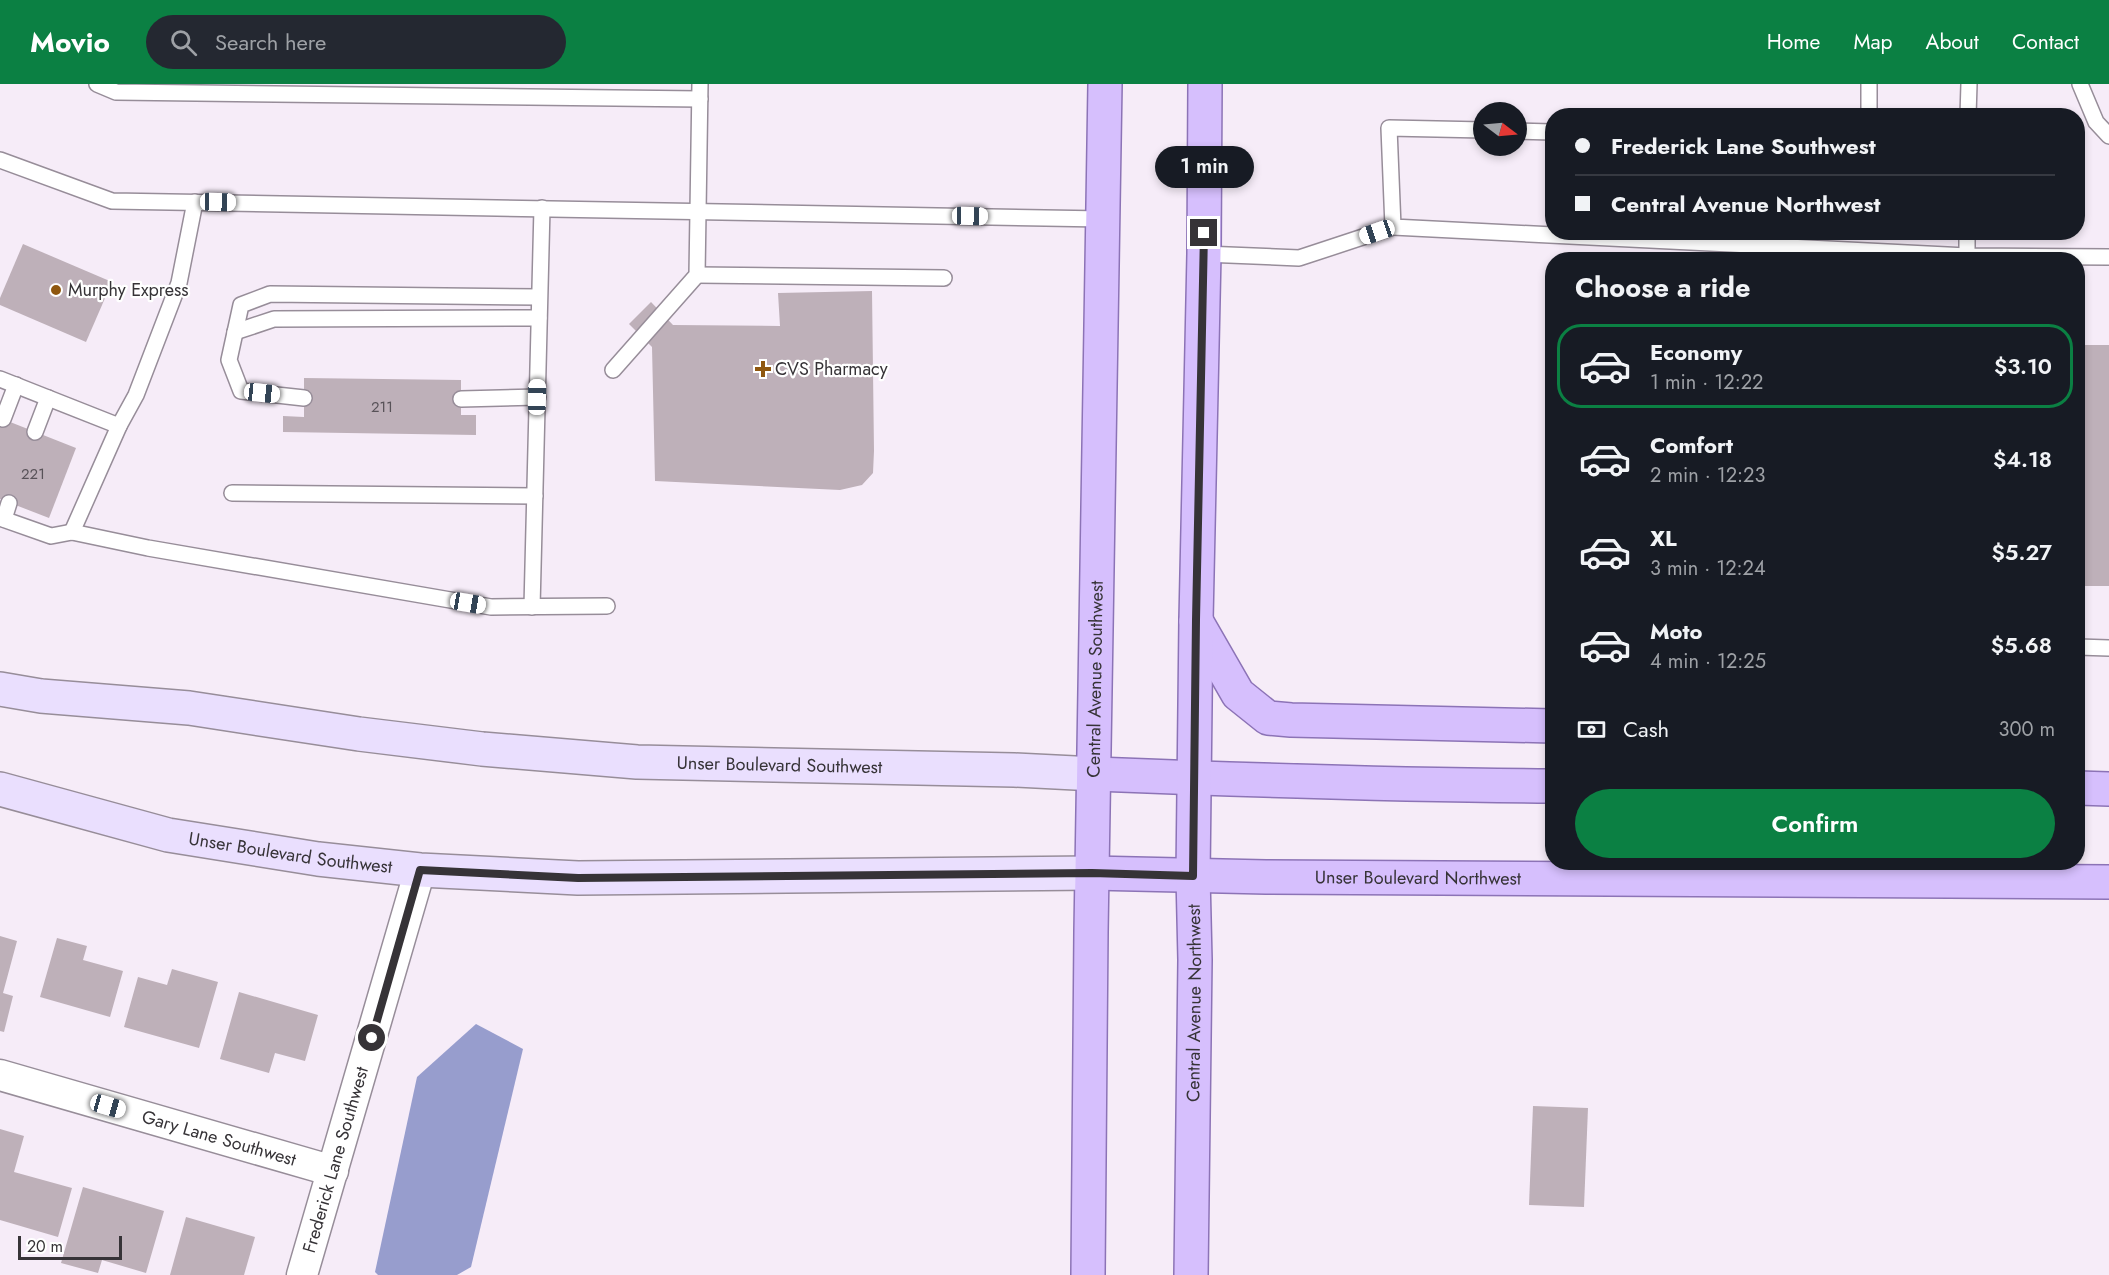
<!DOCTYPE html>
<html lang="en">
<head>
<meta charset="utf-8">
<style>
	:root { --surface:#171b24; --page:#242831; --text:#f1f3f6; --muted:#9ea1a6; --line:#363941; --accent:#0b8043 }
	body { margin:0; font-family:Jost,sans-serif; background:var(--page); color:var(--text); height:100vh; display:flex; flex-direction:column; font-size:22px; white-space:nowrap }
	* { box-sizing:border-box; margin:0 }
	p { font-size:20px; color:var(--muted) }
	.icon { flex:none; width:33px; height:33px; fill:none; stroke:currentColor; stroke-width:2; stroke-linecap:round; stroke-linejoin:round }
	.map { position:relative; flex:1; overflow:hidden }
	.side { position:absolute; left:1545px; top:168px; width:540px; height:618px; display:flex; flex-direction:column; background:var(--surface); border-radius:24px; box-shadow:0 3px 9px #0003 }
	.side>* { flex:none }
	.top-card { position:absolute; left:1545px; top:24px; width:540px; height:132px; border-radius:24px; box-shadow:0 3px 9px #0003; display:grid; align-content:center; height:132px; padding:0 30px; background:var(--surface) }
	.needle { width:39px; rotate:106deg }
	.buttons { position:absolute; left:1473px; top:18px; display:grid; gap:12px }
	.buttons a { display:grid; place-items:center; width:54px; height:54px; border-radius:50%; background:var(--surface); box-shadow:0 3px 9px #0003; font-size:30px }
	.scale { position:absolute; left:18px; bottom:15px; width:104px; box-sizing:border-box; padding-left:6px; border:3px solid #363337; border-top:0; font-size:16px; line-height:21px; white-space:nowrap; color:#363337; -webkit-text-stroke:4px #fff; paint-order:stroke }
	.end { position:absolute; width:27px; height:27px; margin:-14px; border:8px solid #363337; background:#fff; box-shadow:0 0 0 3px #fff }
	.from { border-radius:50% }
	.bubble { position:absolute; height:42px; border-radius:21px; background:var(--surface); box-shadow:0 3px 9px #0003; font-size:20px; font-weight:600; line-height:42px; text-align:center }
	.car { position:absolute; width:18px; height:36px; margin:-18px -9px; border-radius:8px; box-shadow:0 0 4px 2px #0007; background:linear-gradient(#fff 24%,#345 0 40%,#fff 0 76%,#345 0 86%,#fff 0) }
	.top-card b { display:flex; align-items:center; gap:21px; height:57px; font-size:22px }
	.top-card b+b { border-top:2px solid var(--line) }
	.top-card i { width:15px; height:15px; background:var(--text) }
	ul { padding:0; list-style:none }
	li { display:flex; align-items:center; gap:18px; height:84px; margin:0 12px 9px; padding:0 18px; border:3px solid transparent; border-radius:24px }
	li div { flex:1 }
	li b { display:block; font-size:22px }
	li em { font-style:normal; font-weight:600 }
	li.on { border-color:var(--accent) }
	li>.icon { width:54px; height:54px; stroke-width:1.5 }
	h2 { padding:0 30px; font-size:27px; line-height:72px }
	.pay { display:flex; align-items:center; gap:15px; height:66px; padding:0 30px; font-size:22px }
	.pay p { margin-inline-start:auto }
	.primary-button { display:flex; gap:12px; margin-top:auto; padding:12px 30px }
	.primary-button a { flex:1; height:69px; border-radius:36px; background:var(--accent); color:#fff; font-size:24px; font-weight:600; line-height:69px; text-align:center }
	header { display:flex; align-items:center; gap:36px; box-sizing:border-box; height:84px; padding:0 30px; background:var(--accent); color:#fff }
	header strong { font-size:28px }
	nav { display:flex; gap:33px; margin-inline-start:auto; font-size:21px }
	.search { width:420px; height:54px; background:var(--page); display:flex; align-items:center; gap:15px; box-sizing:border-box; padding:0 21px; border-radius:33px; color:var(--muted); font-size:22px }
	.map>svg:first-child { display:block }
	.water { fill:#979dcd }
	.building { fill:#beb0b9 }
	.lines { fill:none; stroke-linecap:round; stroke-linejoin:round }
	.lane-casing { stroke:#978d99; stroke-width:18 }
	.street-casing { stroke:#978d99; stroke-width:33 }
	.secondary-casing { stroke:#978d99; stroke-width:36 }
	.primary-casing { stroke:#8c73b6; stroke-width:36 }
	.lane { stroke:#fff; stroke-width:15 }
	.street { stroke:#fff; stroke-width:30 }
	.secondary { stroke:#eadffe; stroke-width:33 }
	.primary { stroke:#d6bffd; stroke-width:33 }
	.route { stroke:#363337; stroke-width:8 }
	.poi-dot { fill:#8f570f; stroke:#fff; stroke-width:2 }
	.labels { text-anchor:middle; stroke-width:4.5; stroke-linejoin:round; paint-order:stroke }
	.number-label { font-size:15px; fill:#585258 }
	.poi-label { font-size:18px; fill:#363337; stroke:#fff; text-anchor:start }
	.street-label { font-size:18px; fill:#363337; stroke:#fff }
</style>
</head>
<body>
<header>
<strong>Movio</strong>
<div class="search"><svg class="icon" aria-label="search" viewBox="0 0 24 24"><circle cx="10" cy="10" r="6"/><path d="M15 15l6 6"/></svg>Search here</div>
<nav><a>Home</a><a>Map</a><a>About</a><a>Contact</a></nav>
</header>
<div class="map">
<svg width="2109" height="1191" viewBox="0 0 2109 1191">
	<rect width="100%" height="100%" fill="#f6ecf8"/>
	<!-- water -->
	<path class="water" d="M476,940l47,25 -52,218 -14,8h-79l-3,-3 42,-195z"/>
	<!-- building -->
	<g class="building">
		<path d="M23,160l89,38 -26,60 -86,-37v-7z"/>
		<path d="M872,207l2,160 -1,22 -11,12 -22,5 -185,-9 -3,-134 -23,-23 22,-22 22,23 107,1 -2,-33z"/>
		<rect x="2078" y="261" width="31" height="241"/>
		<path d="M304,294l157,2v35h15v20l-193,-3v-16l21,1z"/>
		<path d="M0,334l76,30 -27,70 -49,-19z"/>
		<path d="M0,852l17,5 -14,52 10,3 -9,36 -4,-1z"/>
		<path d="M57,854l30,8 -4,14 40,11 -13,46 -70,-20z"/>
		<path d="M172,885l46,13 -19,66 -75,-21 14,-50 29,8z"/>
		<path d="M239,908l79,23 -13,46 -30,-8 -6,20 -49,-14z"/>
		<path d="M1533,1022l55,2 -4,99 -55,-2z"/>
		<path d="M0,1045l24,7 -10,36 58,16 -14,49 -58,-17z"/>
		<path d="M83,1103l81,24 -18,62 -44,-13 -4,13 -37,-10z"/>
		<path d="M186,1133l69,20 -11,38h-74z"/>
	</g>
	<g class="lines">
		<defs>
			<g id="lane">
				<path d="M97,0l19,8 584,7"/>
				<path d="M2080,0l16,38 13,14"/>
				<path d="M1869,32v-32"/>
				<path d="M1968,32l1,-32"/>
				<path d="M1484,46l-95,-2 4,99 574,29 142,1"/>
				<path d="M1516,47l36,1"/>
				<path d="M0,76l112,41 991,18"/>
				<path d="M1204,170l95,4 94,-31"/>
				<path d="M1967,172v-24"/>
				<path d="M697,191l247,3"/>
				<path d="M235,248l39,-13 265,-1"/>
				<path d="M613,286l84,-95 3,-191"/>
				<path d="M0,295l119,47 17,-31 43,-112 16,-81"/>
				<path d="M304,314l-63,-7 -12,-31 12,-55 29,-11 269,3"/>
				<path d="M461,315l77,-2"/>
				<path d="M3,335l13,-34"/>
				<path d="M35,348l13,-34"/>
				<path d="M232,409l303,3"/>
				<path d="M0,434l51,18 21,-4 76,16 343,59 116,-1"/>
				<path d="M4,435l5,-16"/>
				<path d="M72,448l47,-106"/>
				<path d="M532,523l10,-399"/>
				<path d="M2078,563l31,1"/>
			</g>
			<g id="street">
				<path id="s1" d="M0,991l333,96"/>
				<path id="s2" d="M302,1191l118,-405"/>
			</g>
			<g id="secondary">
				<path id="s3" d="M0,605l41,7 148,12 170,26 123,15 155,13 377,8 81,4"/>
				<path id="s4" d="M0,705l168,46 150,24 102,11 158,8 514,-5"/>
			</g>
			<g id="primary">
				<path d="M1196,537l42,73 30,24 23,2 261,6"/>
				<path d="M1095,690c153,6 305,11 457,12"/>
				<path d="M2078,704l31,1"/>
				<path id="s5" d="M1092,789l174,4 843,5"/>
				<path id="s6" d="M1088,1191l3,-343 14,-848"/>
				<path id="s7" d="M1191,1191l4,-315 -2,-84 3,-256 8,-366 1,-170"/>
			</g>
		</defs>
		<!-- lane casing -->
		<use href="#lane" class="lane-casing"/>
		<!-- street casing -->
		<use href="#street" class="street-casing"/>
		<!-- secondary casing -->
		<use href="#secondary" class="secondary-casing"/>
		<!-- primary casing -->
		<use href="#primary" class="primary-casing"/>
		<!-- lane -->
		<use href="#lane" class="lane"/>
		<!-- street -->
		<use href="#street" class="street"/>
		<!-- secondary -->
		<use href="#secondary" class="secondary"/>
		<!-- primary -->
		<use href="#primary" class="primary"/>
	</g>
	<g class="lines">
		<!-- route -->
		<path class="route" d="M372,954l48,-168 158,8 514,-5 101,3 3,-256 8,-387"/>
	</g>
	<!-- markers -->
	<g class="poi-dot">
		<circle cx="56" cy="206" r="6"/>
		<path d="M760 276h6v6h6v6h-6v6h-6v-6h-6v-6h6z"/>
	</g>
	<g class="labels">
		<!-- number labels -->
		<g class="number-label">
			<text x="382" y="328">211</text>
			<text x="33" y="395">221</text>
		</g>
		<!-- poi labels -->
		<g class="poi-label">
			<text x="68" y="212">Murphy Express</text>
			<text x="775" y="291">CVS Pharmacy</text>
		</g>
		<!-- street labels -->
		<g class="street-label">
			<text dy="6" stroke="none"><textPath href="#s6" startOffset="596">Central Avenue Southwest</textPath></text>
			<text dy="6" stroke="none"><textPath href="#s3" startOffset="784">Unser Boulevard Southwest</textPath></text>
			<text dy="6" stroke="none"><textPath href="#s4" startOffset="298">Unser Boulevard Southwest</textPath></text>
			<text dy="6" stroke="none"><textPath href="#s5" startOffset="326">Unser Boulevard Northwest</textPath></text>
			<text dy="6" stroke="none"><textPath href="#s7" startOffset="272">Central Avenue Northwest</textPath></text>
			<text dy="6" stroke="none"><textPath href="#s1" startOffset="228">Gary Lane Southwest</textPath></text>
			<text dy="6" stroke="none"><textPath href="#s2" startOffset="120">Frederick Lane Southwest</textPath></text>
		</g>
	</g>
</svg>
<div class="buttons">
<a><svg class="needle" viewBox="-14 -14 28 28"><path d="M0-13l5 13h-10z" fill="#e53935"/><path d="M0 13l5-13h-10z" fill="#9ea1a6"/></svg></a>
</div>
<div class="scale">20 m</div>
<i class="end from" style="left:372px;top:954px"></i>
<i class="end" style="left:1204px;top:149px"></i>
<div class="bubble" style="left:1155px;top:62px;width:99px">1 min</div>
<i class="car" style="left:218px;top:118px;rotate:91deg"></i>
<i class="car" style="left:970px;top:132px;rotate:91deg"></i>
<i class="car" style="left:1377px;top:148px;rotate:251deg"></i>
<i class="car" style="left:262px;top:309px;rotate:96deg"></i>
<i class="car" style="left:537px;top:313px;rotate:1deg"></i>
<i class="car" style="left:468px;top:519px;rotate:100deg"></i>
<i class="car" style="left:108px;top:1022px;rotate:106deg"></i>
<div class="top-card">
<b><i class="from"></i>Frederick Lane Southwest</b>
<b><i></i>Central Avenue Northwest</b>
</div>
<section class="side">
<h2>Choose a ride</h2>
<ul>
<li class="on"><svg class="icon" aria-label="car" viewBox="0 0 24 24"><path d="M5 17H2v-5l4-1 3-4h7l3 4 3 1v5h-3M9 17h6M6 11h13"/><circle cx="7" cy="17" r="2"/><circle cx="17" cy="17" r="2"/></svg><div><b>Economy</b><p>1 min · 12:22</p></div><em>$3.10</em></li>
<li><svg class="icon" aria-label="car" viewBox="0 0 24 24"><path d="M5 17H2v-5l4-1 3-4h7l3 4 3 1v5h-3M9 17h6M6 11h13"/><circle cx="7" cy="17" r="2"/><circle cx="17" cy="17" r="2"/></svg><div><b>Comfort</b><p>2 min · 12:23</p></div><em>$4.18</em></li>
<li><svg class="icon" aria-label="car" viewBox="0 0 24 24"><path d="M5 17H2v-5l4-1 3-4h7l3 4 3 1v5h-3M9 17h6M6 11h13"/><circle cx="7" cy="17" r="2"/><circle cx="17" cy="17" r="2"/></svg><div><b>XL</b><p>3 min · 12:24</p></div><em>$5.27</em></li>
<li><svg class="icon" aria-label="car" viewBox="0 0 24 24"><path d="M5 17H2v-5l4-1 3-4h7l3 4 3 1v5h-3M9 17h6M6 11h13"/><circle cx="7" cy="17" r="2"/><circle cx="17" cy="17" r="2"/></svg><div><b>Moto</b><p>4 min · 12:25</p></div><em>$5.68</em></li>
</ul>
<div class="pay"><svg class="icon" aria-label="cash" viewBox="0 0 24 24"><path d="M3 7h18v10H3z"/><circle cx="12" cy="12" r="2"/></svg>Cash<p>300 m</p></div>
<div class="primary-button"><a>Confirm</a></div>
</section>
</div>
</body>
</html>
